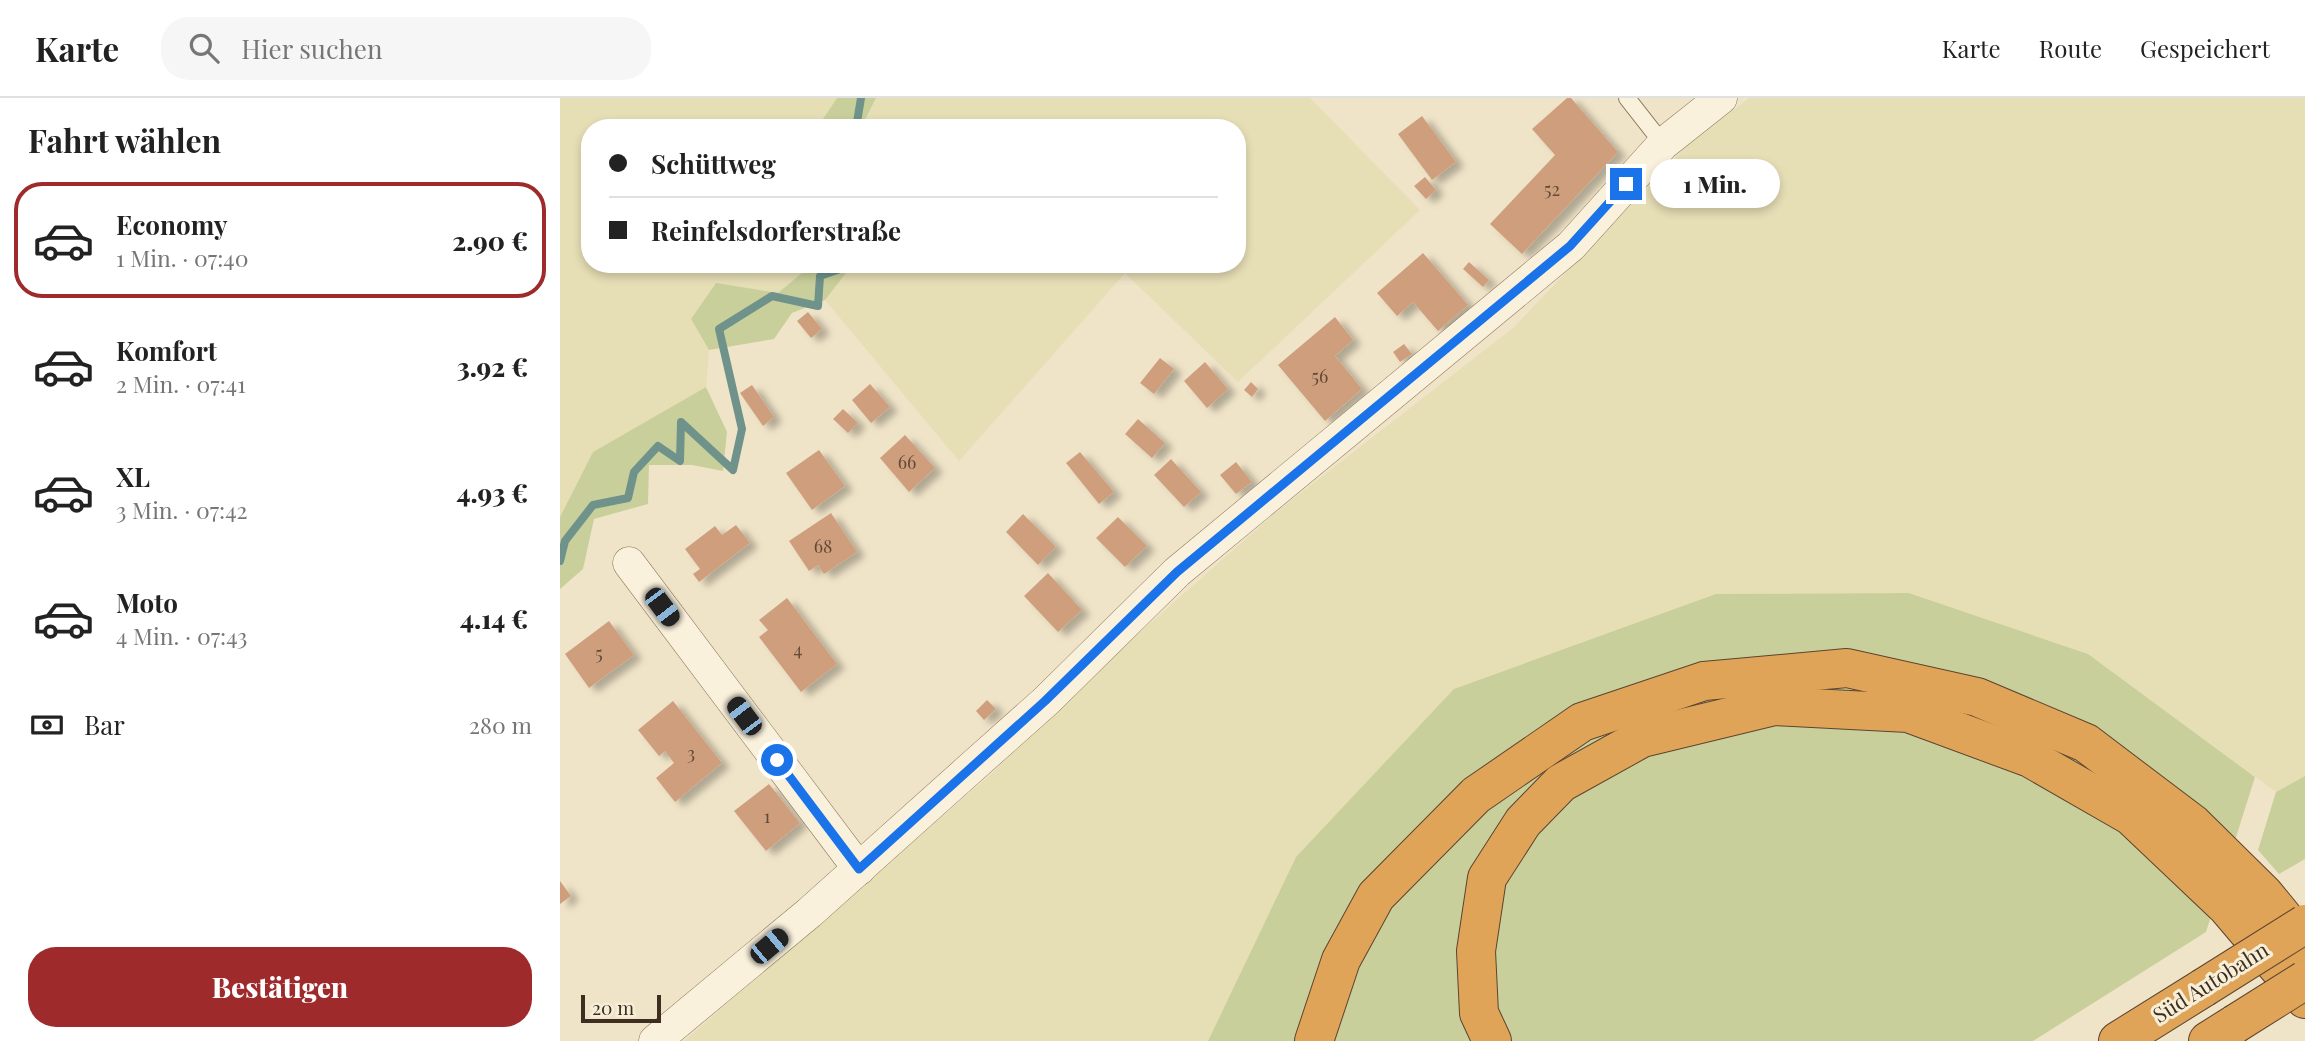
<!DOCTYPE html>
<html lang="de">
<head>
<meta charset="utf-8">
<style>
	:root { --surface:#fff; --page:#f6f6f6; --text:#222; --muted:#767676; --line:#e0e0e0; --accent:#9e2a2b }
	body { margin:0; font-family:"Playfair Display",serif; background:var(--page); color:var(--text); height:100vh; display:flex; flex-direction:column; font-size:26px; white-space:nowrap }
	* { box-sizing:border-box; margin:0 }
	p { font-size:23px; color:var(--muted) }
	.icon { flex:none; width:38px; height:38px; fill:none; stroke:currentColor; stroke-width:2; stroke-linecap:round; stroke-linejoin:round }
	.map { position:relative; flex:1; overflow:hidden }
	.panel { display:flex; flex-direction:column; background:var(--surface); width:560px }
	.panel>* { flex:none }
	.hud { position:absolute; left:21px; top:21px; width:665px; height:154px; border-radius:28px; box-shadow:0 4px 10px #0003; display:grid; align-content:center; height:154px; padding:0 28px; background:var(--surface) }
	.scale { position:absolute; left:21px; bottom:18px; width:80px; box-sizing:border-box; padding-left:7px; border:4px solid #3d2e20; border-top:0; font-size:19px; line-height:24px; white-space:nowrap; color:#3d2e20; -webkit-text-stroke:5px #f7eed8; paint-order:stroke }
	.end { position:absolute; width:32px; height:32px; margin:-16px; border:9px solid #1a73e8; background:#fff; box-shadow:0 0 0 4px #fff }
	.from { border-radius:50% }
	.bubble { position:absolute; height:49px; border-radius:24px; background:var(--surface); box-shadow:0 4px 10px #0003; font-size:23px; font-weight:800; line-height:49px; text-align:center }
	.car { position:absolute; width:21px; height:42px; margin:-21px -10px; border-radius:9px; box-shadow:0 0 5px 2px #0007; background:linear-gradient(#222 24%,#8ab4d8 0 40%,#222 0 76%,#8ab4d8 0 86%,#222 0) }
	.hud b { display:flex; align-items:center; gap:24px; height:66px; font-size:26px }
	.hud b+b { border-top:2px solid var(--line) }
	.hud i { width:18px; height:18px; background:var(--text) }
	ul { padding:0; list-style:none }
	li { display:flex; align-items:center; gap:21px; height:116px; margin:0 14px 10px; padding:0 14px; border:4px solid transparent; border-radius:28px }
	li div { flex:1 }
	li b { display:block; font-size:26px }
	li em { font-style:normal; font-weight:800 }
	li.current { border-color:var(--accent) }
	li>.icon { width:63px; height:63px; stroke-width:1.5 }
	h2 { padding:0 28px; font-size:32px; line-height:84px }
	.pay { display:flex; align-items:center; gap:18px; height:77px; padding:0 28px; font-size:26px }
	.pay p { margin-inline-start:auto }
	.primary-button { display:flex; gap:14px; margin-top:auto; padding:14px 28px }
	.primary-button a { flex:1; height:80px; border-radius:28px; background:var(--accent); color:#fff; font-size:28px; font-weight:800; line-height:80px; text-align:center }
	header { display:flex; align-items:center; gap:42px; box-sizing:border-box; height:98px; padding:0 35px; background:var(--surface); border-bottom:2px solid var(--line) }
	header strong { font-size:33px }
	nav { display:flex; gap:38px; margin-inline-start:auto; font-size:24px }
	.search { width:490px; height:63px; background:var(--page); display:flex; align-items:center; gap:18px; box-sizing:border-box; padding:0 24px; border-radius:28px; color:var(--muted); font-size:26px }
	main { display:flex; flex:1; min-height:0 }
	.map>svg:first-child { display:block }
	.farmland { fill:#e6deb5 }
	.green { fill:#c9cf9b }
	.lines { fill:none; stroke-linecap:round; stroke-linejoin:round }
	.stream { stroke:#6f938a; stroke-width:8 }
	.building { fill:#cf9f7d; filter:url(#shadow) }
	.lane-casing { stroke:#8d765c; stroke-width:18 }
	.street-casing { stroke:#8d765c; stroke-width:33 }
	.highway-casing { stroke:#5b4430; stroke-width:40 }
	.lane { stroke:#faf1dc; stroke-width:16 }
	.street { stroke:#faf1dc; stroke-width:32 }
	.highway { stroke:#e0a458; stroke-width:38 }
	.highway-bridge-casing { stroke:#5b4430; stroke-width:40; stroke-linecap:butt }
	.highway-bridge { stroke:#e0a458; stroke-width:38 }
	.route { stroke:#1a73e8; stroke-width:9 }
	.labels { text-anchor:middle; stroke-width:6; stroke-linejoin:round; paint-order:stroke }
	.number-label { font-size:18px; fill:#624a37 }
	.street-label { font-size:21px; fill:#3d2e20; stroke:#f7eed8 }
</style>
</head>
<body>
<header>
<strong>Karte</strong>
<div class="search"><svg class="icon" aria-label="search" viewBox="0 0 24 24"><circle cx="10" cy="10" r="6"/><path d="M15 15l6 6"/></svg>Hier suchen</div>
<nav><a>Karte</a><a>Route</a><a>Gespeichert</a></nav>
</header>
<main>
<section class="panel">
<h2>Fahrt wählen</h2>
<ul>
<li class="current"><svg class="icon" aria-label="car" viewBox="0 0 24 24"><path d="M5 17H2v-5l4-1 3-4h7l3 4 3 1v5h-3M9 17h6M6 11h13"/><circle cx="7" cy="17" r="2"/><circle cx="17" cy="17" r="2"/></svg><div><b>Economy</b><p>1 Min. · 07:40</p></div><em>2.90 €</em></li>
<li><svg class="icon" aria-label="car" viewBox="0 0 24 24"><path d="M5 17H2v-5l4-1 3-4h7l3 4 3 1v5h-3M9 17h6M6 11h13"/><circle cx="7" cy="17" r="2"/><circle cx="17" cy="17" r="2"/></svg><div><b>Komfort</b><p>2 Min. · 07:41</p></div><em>3.92 €</em></li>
<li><svg class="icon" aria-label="car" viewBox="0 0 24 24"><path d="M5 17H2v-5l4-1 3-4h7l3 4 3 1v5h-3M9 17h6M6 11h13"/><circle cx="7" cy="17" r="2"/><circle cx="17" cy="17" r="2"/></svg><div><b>XL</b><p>3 Min. · 07:42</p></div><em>4.93 €</em></li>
<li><svg class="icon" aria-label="car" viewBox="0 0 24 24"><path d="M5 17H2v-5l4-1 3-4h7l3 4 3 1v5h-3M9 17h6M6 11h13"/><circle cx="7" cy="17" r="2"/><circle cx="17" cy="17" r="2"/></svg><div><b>Moto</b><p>4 Min. · 07:43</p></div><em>4.14 €</em></li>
</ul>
<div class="pay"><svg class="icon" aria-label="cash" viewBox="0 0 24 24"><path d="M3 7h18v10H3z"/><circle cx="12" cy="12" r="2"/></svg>Bar<p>280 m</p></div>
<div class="primary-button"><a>Bestätigen</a></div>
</section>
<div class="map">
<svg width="1745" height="943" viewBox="0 0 1745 943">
	<defs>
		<filter id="shadow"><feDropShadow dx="8" dy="4.5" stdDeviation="3.5" flood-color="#0004"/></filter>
	</defs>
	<rect width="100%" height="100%" fill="#f0e4c8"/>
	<!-- farmland -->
	<g class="farmland">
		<path d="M0,0h277l-20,30h-227v136h215l-2,8 -25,21 -87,26 18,31 -3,37 -113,65 -33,65z"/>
		<path d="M316,0h434l110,112 -182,172 -113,-109 -166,188 -134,-161 28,-36h384v-136h-376z"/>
		<path d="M1189,0h556v678l-29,16 -188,-138 -178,-61 -194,1 -420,263 -88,184h-524l306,-266 121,-117 164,-145 238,-185 171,-179z"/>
	</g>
	<!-- green -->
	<g class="green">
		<path d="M277,0h39l-15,30h-44z"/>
		<path d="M245,166h48l-28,36 -33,13 -18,26 -65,11 -18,-31 25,-36 62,10 25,-21z"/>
		<path d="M146,289l21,45 -4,39 -31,-6h-43l-1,39 -54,15 -11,50 -23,20v-72l33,-65z"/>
		<path d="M1349,495l179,61 167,123 -49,155 -173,109h-825l88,-184 158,-168 262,-95z"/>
		<path d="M1745,678v83l-26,15 -21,-24 18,-58z"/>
	</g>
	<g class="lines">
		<!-- stream -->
		<g class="stream">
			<path d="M296,30l5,-30"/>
			<path d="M0,463l5,-20 28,-36 35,-7 6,-26 24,-26 22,15 1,-39 52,48 9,-41 -23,-100 53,-33 46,10 2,-30 20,-7v-5"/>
		</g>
	</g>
	<!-- building -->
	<g class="building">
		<path d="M1007,0h4l47,54 -96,102 -32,-30 65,-69 -23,-26z"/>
		<path d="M862,18l34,46 -24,18 -34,-46z"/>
		<path d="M865,79l11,13 -10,9 -12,-13z"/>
		<path d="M863,155l45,52 -30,26 -25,-29 -16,14 -20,-23z"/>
		<path d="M909,164l20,18 -6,7 -20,-18z"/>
		<path d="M248,214l14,17 -11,9 -14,-17z"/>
		<path d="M775,219l18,23 -18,16 27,33 -37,32 -47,-56z"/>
		<path d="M844,246l8,10 -12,8 -7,-10z"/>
		<path d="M600,260l14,11 -20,25 -14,-11z"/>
		<path d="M645,264l23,27 -21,19 -23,-27z"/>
		<path d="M691,284l7,7 -6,8 -8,-7z"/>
		<path d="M310,286l20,23 -19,16 -19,-23z"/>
		<path d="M192,287l22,32 -11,9 -23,-33z"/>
		<path d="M283,311l15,14 -10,10 -15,-14z"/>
		<path d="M578,321l27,24 -13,15 -27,-24z"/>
		<path d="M345,337l30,33 -26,24 -29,-34z"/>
		<path d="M259,352l26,36 -33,24 -26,-37z"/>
		<path d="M520,354l34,40 -15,12 -33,-41z"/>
		<path d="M611,361l30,33 -17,15 -30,-32z"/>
		<path d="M676,364l16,20 -16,12 -16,-19z"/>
		<path d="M271,415l26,39 -33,22 -6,-9 -9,6 -20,-30z"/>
		<path d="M463,416l33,33 -18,18 -32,-33z"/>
		<path d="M558,419l29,29 -22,21 -29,-29z"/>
		<path d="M176,427l14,18 -51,39 -6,-8 7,-5 -15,-20 30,-23 7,9z"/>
		<path d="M488,475l34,37 -24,22 -34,-36z"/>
		<path d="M227,500l50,66 -36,28 -42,-55 9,-7 -9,-10z"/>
		<path d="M49,523l25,34 -45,33 -24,-34z"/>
		<path d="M427,602l9,9 -12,11 -8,-9z"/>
		<path d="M113,603l49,62 -47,39 -19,-24 18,-15 -9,-12 -6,5 -21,-26z"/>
		<path d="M209,686l31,39 -34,28 -32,-40z"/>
		<path d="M0,783l11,15 -11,8z"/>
	</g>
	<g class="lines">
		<defs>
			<path id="lane" d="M1067,0l36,46"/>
			<g id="street">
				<path d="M69,465l230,306"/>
				<path d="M95,943l154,-128 163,-146 74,-66 131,-129 394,-326 92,-102 58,-46"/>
			</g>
			<g id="highway">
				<path d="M754,943l27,-81 35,-64 100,-101 106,-73 122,-41 143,-13 130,29 109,46 107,81 71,70 41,50"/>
				<path d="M932,943l-13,-28 -3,-62 11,-73 36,-56 38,-39 81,-45 132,-32 134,7 122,45 101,58 96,91 78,92"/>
				<path d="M1558,943l85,-53"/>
				<path d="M1648,943l27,-17"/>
			</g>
		</defs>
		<!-- lane casing -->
		<use href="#lane" class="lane-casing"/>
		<!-- street casing -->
		<use href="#street" class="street-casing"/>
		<!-- highway casing -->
		<use href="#highway" class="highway-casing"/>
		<!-- lane -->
		<use href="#lane" class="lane"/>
		<!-- street -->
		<use href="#street" class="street"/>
		<!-- highway -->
		<use href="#highway" class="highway"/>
		<defs>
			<g id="highway-bridge">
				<path d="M1643,890l102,-64"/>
				<path d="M1675,926l70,-44"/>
			</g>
		</defs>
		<!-- highway-bridge casing -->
		<use href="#highway-bridge" class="highway-bridge-casing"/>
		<!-- highway-bridge -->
		<use href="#highway-bridge" class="highway-bridge"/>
	</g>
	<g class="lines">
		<!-- route -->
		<path class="route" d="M217,662l82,109 186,-168 132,-129 393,-326 56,-62"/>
	</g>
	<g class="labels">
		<!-- number labels -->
		<g class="number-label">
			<text x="992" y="98">52</text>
			<text x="760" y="285">56</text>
			<text x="347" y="371">66</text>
			<text x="263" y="455">68</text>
			<text x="238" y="558">4</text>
			<text x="39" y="562">5</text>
			<text x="131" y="662">3</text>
			<text x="207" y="725">1</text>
		</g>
		<!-- street labels -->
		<g class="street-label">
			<text transform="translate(1651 885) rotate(-32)" y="7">Süd Autobahn</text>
		</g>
	</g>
</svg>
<div class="scale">20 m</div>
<i class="end from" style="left:217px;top:662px"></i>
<i class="end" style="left:1066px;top:86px"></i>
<div class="bubble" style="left:1090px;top:61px;width:130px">1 Min.</div>
<i class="car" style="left:102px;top:509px;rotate:143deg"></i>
<i class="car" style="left:184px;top:618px;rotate:323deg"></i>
<i class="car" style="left:209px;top:848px;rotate:50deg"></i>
<div class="hud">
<b><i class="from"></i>Schüttweg</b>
<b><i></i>Reinfelsdorferstraße</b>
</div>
</div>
</main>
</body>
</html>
